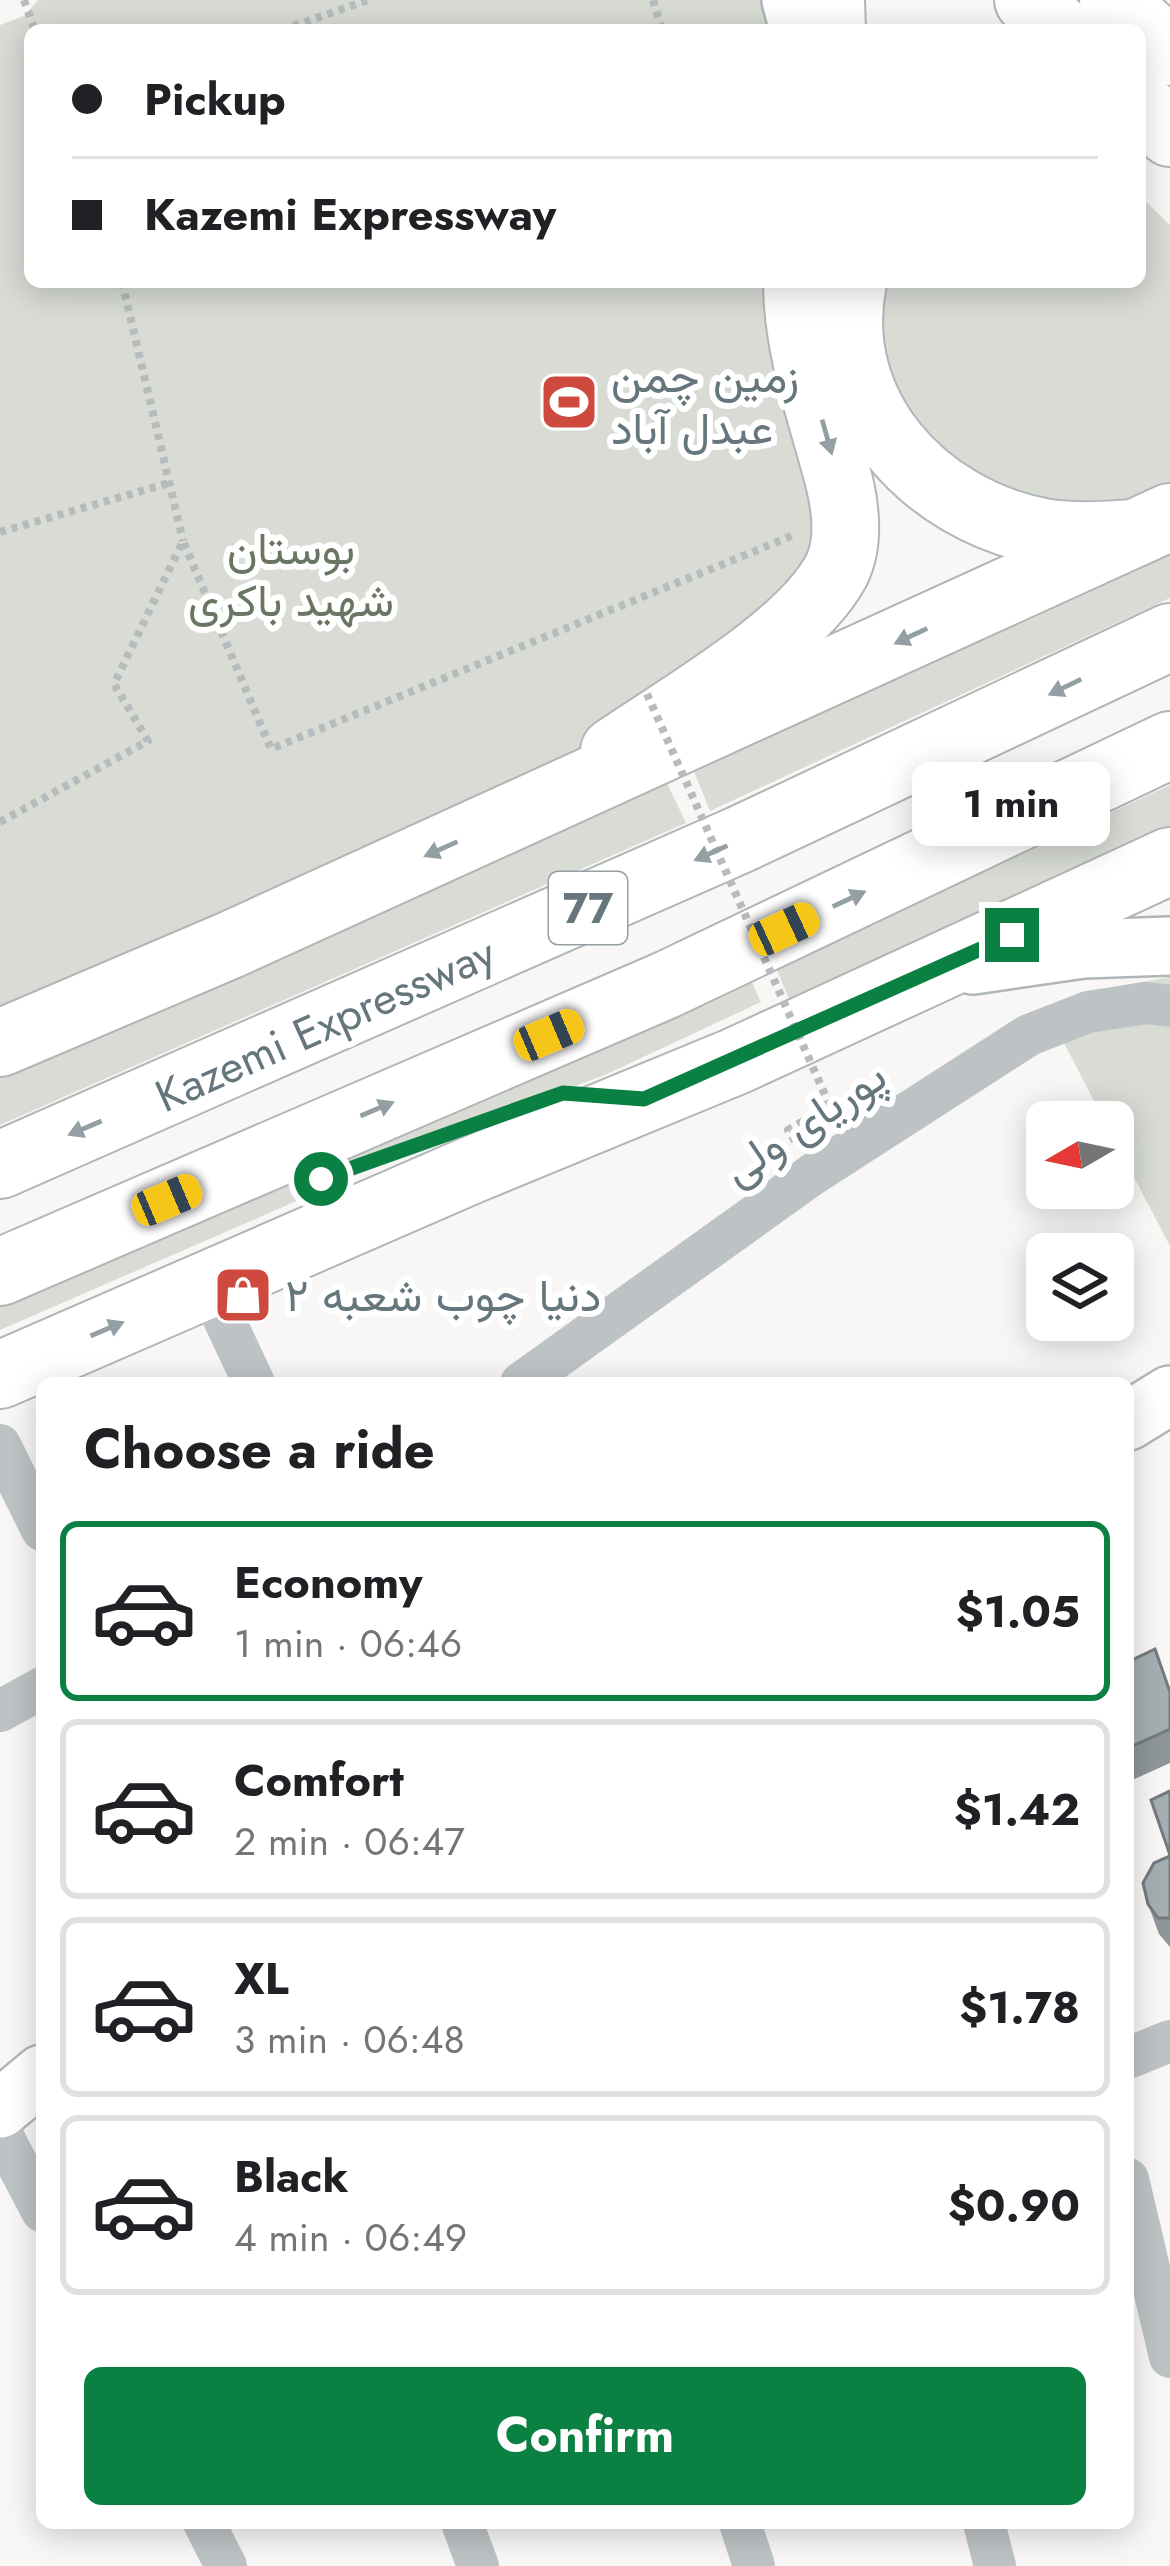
<!DOCTYPE html>
<html lang="en">
<head>
<meta charset="utf-8">
<style>
	:root { --surface:#fff; --page:#f2f2f2; --text:#202124; --muted:#757577; --line:#e0e0e0; --accent:#0b8043 }
	body { margin:0; font-family:Jost,Vazirmatn,sans-serif; background:var(--page); color:var(--text); height:100vh; display:flex; flex-direction:column; font-size:45px; white-space:nowrap }
	* { box-sizing:border-box; margin:0 }
	p { font-size:39px; color:var(--muted) }
	.icon { flex:none; width:66px; height:66px; fill:none; stroke:currentColor; stroke-width:2; stroke-linecap:round; stroke-linejoin:round }
	.map { position:relative; flex:1; overflow:hidden }
	.sheet { position:absolute; left:36px; top:1377px; width:1098px; height:1152px; display:flex; flex-direction:column; background:var(--surface); border-radius:18px; box-shadow:0 6px 30px #0003 }
	.sheet>* { flex:none }
	.hud { position:absolute; left:24px; top:24px; width:1122px; height:264px; border-radius:18px; box-shadow:0 6px 30px #0003; display:grid; align-content:center; height:264px; padding:0 48px; background:var(--surface) }
	.needle { width:78px; rotate:261deg }
	.controls { position:absolute; left:1026px; top:1101px; display:grid; gap:24px }
	.controls a { display:grid; place-items:center; width:108px; height:108px; border-radius:18px; background:var(--surface); box-shadow:0 6px 30px #0003; font-size:60px }
	.end { position:absolute; width:54px; height:54px; margin:-27px; border:15px solid #0b8043; background:#fff; box-shadow:0 0 0 6px #fff }
	.from { border-radius:50% }
	.bubble { position:absolute; height:84px; border-radius:18px; background:var(--surface); box-shadow:0 6px 30px #0003; font-size:39px; font-weight:700; line-height:84px; text-align:center }
	.car { position:absolute; width:36px; height:72px; margin:-36px -18px; border-radius:15px; box-shadow:0 0 9px 3px #0007; background:linear-gradient(#f5c518 24%,#345 0 40%,#f5c518 0 76%,#345 0 86%,#f5c518 0) }
	.hud b { display:flex; align-items:center; gap:42px; height:114px; font-size:45px }
	.hud b+b { border-top:3px solid var(--line) }
	.hud i { width:30px; height:30px; background:var(--text) }
	ul { padding:0; list-style:none }
	li { display:flex; align-items:center; gap:36px; height:180px; margin:0 24px 18px; padding:0 24px; border:6px solid var(--line); border-radius:18px }
	li div { flex:1 }
	li b { display:block; font-size:45px }
	li em { font-style:normal; font-weight:700 }
	li.on { border-color:var(--accent) }
	li>.icon { width:108px; height:108px; stroke-width:1.5 }
	h2 { padding:0 48px; font-size:54px; line-height:144px }
	.cta { display:flex; gap:24px; margin-top:auto; padding:24px 48px }
	.cta a { flex:1; height:138px; border-radius:18px; background:var(--accent); color:#fff; font-size:48px; font-weight:700; line-height:138px; text-align:center }
	.map>svg:first-child { display:block }
	.green { fill:#d8dcd5 }
	.lines { fill:none; stroke-linecap:round; stroke-linejoin:round }
	.secondary-casing { stroke:#afb6b9; stroke-width:62 }
	.primary-casing { stroke:#b1b6b9; stroke-width:70 }
	.highway-casing { stroke:#b1b5b8; stroke-width:70 }
	.path { stroke:#b7bbbd; stroke-width:8; stroke-dasharray:6 6; stroke-linecap:butt }
	.street { stroke:#bdc2c4; stroke-width:42 }
	.secondary { stroke:#fff; stroke-width:57 }
	.primary { stroke:#fff; stroke-width:66 }
	.highway { stroke:#fff; stroke-width:66 }
	.path-bridge { stroke:#b7bbbd; stroke-width:8; stroke-dasharray:6 6; stroke-linecap:butt }
	.wall { fill:#8e9699 }
	.building { fill:#a5aeb2; stroke:#747a7d; stroke-width:3 }
	.oneway { fill:#949fa4 }
	.route { stroke:#0b8043; stroke-width:15 }
	.labels { text-anchor:middle; stroke-width:12; stroke-linejoin:round; paint-order:stroke }
	.shield { fill:#fff; stroke:#949fa4; stroke-width:3 }
	.shield-label { font-size:42px; font-weight:bold; fill:#66767d }
	.poi-label { font-size:45px; fill:#66767d; stroke:#fff; text-anchor:start }
	.park-label { font-size:45px; fill:#6a7664; stroke:#fff }
	.street-label { font-size:45px; fill:#66767d; stroke:#fff }
</style>
</head>
<body>
<div class="map">
<svg width="1170" height="2566" viewBox="0 0 1170 2566">
	<rect width="100%" height="100%" fill="#f8f7f5"/>
	<!-- green -->
	<g class="green">
		<path d="M38,0h739l5,30h-752v252h745l56,267 -235,198 -596,269v-991l24,-9z"/>
		<path d="M1140,196l30,29v257l-73,33 -124,-32 -87,-90 -8,-111h262z"/>
		<path d="M1170,547v51l-460,213 -17,-42z"/>
		<path d="M667,783l19,40 -686,302v-50z"/>
		<path d="M1170,785v51l-378,170 -16,-38z"/>
		<path d="M745,967l16,35 -154,72 -147,56 -460,200v-38z"/>
		<path d="M1170,977v269l-57,-109v-15h-8l-57,-110 76,-27z"/>
	</g>
	<g class="lines">
		<defs>
			<g id="secondary">
				<path d="M791,0l8,30"/>
				<path d="M973,965l110,-16 87,-3"/>
				<path d="M1128,1421l42,-26"/>
				<path d="M0,2109l42,-35"/>
			</g>
			<g id="primary">
				<path d="M831,0l1,30"/>
				<path d="M1028,0l32,30"/>
				<path d="M1113,0l57,52"/>
				<path d="M1140,105l30,28"/>
				<path d="M853,282c-25,124 72,228 190,250 31,5 61,3 92,1"/>
				<path d="M614,751c64,-44 186,-113 222,-180 14,-27 10,-61 3,-90 -17,-66 -42,-130 -42,-199"/>
			</g>
			<g id="highway">
				<path d="M0,1043l230,-98 940,-428"/>
				<path d="M0,1165l741,-326 429,-202"/>
				<path d="M0,1272l666,-287 504,-240"/>
				<path d="M0,1375l469,-204 267,-110 434,-200"/>
			</g>
		</defs>
		<!-- secondary casing -->
		<use href="#secondary" class="secondary-casing"/>
		<!-- primary casing -->
		<use href="#primary" class="primary-casing"/>
		<!-- highway casing -->
		<use href="#highway" class="highway-casing"/>
		<!-- path -->
		<g class="path">
			<path d="M24,0l11,30"/>
			<path d="M653,0l9,30"/>
			<path d="M282,30l86,-30"/>
			<path d="M122,282l61,259"/>
			<path d="M0,532l169,-49"/>
			<path d="M0,822l148,-81 -34,-57 69,-143 88,208 523,-214"/>
			<path d="M795,1141l-7,-11 42,-24"/>
		</g>
		<!-- street -->
		<g class="street">
			<path d="M208,1285l46,98"/>
			<path d="M521,1383l292,-209 216,-139 59,-23 58,-9 24,3"/>
			<path d="M0,1445l42,85"/>
			<path d="M0,1711l42,-23"/>
			<path d="M1128,2058l42,-17"/>
			<path d="M0,2131l42,80"/>
			<path d="M1128,2179l42,178"/>
			<path d="M204,2523l22,43"/>
			<path d="M462,2523l16,43"/>
			<path d="M740,2523l14,43"/>
			<path d="M984,2523l11,43"/>
		</g>
		<!-- secondary -->
		<use href="#secondary" class="secondary"/>
		<!-- primary -->
		<use href="#primary" class="primary"/>
		<!-- highway -->
		<use href="#highway" class="highway"/>
		<!-- path-bridge -->
		<path class="path-bridge" d="M647,694l183,412"/>
	</g>
	<!-- wall -->
	<g class="wall">
		<path d="M1128,1662l42,30v71l-42,19z"/>
		<path d="M1170,1856v91l-11,-13 -11,-30z"/>
	</g>
	<!-- building -->
	<g class="building">
		<path d="M1155,1649l15,43v37l-42,19v-86z"/>
		<path d="M1170,1791v64l-19,-55z"/>
		<path d="M1170,1856v62h-12l-10,-14 -5,-21 11,-20z"/>
	</g>
	<!-- one-way arrows -->
	<defs><path id="oneway-solid" d="M-6-.8H1V-3.2L6.5 0L1 3.2V.8H-6Z" transform="scale(3)"/></defs>
	<g class="oneway">
		<use href="#oneway-solid" transform="translate(827 437) rotate(74)"/>
		<use href="#oneway-solid" transform="translate(911 636) rotate(155)"/>
		<use href="#oneway-solid" transform="translate(1065 687) rotate(154)"/>
		<use href="#oneway-solid" transform="translate(441 849) rotate(156)"/>
		<use href="#oneway-solid" transform="translate(711 853) rotate(156)"/>
		<use href="#oneway-solid" transform="translate(849 899) rotate(-25)"/>
		<use href="#oneway-solid" transform="translate(377 1109) rotate(-23)"/>
		<use href="#oneway-solid" transform="translate(85 1128) rotate(157)"/>
		<use href="#oneway-solid" transform="translate(107 1329) rotate(-23)"/>
	</g>
	<g class="lines">
		<!-- route -->
		<path class="route" d="M321,1179l242,-86 81,6 368,-164"/>
	</g>
	<!-- icons -->
	<defs>
		<symbol id="stadium-square" viewBox="-11 -11 22 22"><rect x="-9" y="-9" width="18" height="18" rx="4" fill="#cf4a3e" stroke="#fff"/><path d="M0-5a6.5 5 0 1 0 0 10a6.5 5 0 1 0 0-10ZM-3.5-1.8h7v3.6h-7Z" fill="#fff"/></symbol>
		<symbol id="shop-square" viewBox="-11 -11 22 22"><rect x="-9" y="-9" width="18" height="18" rx="4" fill="#cf4a3e" stroke="#fff"/><path d="M-5-2.5h2.3a2.7 3.5 0 0 1 5.4 0H5L5.5 6h-11ZM-1.5-2.5h3a1.5 2.3 0 0 0-3 0Z" fill="#fff"/></symbol>
	</defs>
	<g fill-rule="evenodd">
		<use href="#stadium-square" x="536" y="369" width="66" height="66"/>
		<use href="#shop-square" x="210" y="1262" width="66" height="66"/>
	</g>
	<g class="labels">
		<!-- shield labels -->
		<rect class="shield" x="549" y="872" width="78" height="72" rx="9"/>
		<g class="shield-label">
			<text x="588" y="923">77</text>
		</g>
		<!-- poi labels -->
		<g class="poi-label">
			<text x="611" y="392">زمین چمن<tspan x="611" dy="52">عبدل آباد</tspan></text>
			<text x="285" y="1311">دنیا چوب شعبه ۲</text>
		</g>
		<!-- park labels -->
		<g class="park-label">
			<text x="291" y="564">بوستان<tspan x="291" dy="52">شهید باکری</tspan></text>
		</g>
		<!-- street labels -->
		<g class="street-label">
			<text transform="translate(325 1024) rotate(-24)" y="16">Kazemi Expressway</text>
			<text transform="translate(804 1122) rotate(-34)" y="16">پوریای ولی</text>
		</g>
	</g>
</svg>
<div class="controls">
<a><svg class="needle" viewBox="-14 -14 28 28"><path d="M0-13l5 13h-10z" fill="#e53935"/><path d="M0 13l5-13h-10z" fill="#757577"/></svg></a>
<a><svg class="icon" aria-label="layers" viewBox="0 0 24 24"><path d="M12 4l9 5-9 5-9-5zM3 14l9 5 9-5"/></svg></a>
</div>
<i class="end from" style="left:321px;top:1179px"></i>
<i class="end" style="left:1012px;top:935px"></i>
<div class="bubble" style="left:912px;top:762px;width:198px">1 min</div>
<i class="car" style="left:784px;top:929px;rotate:65deg"></i>
<i class="car" style="left:549px;top:1035px;rotate:67deg"></i>
<i class="car" style="left:167px;top:1200px;rotate:67deg"></i>
<div class="hud">
<b><i class="from"></i>Pickup</b>
<b><i></i>Kazemi Expressway</b>
</div>
<section class="sheet">
<h2>Choose a ride</h2>
<ul>
<li class="on"><svg class="icon" aria-label="car" viewBox="0 0 24 24"><path d="M5 17H2v-5l4-1 3-4h7l3 4 3 1v5h-3M9 17h6M6 11h13"/><circle cx="7" cy="17" r="2"/><circle cx="17" cy="17" r="2"/></svg><div><b>Economy</b><p>1 min · 06:46</p></div><em>$1.05</em></li>
<li><svg class="icon" aria-label="car" viewBox="0 0 24 24"><path d="M5 17H2v-5l4-1 3-4h7l3 4 3 1v5h-3M9 17h6M6 11h13"/><circle cx="7" cy="17" r="2"/><circle cx="17" cy="17" r="2"/></svg><div><b>Comfort</b><p>2 min · 06:47</p></div><em>$1.42</em></li>
<li><svg class="icon" aria-label="car" viewBox="0 0 24 24"><path d="M5 17H2v-5l4-1 3-4h7l3 4 3 1v5h-3M9 17h6M6 11h13"/><circle cx="7" cy="17" r="2"/><circle cx="17" cy="17" r="2"/></svg><div><b>XL</b><p>3 min · 06:48</p></div><em>$1.78</em></li>
<li><svg class="icon" aria-label="car" viewBox="0 0 24 24"><path d="M5 17H2v-5l4-1 3-4h7l3 4 3 1v5h-3M9 17h6M6 11h13"/><circle cx="7" cy="17" r="2"/><circle cx="17" cy="17" r="2"/></svg><div><b>Black</b><p>4 min · 06:49</p></div><em>$0.90</em></li>
</ul>
<div class="cta"><a>Confirm</a></div>
</section>
</div>
</body>
</html>
